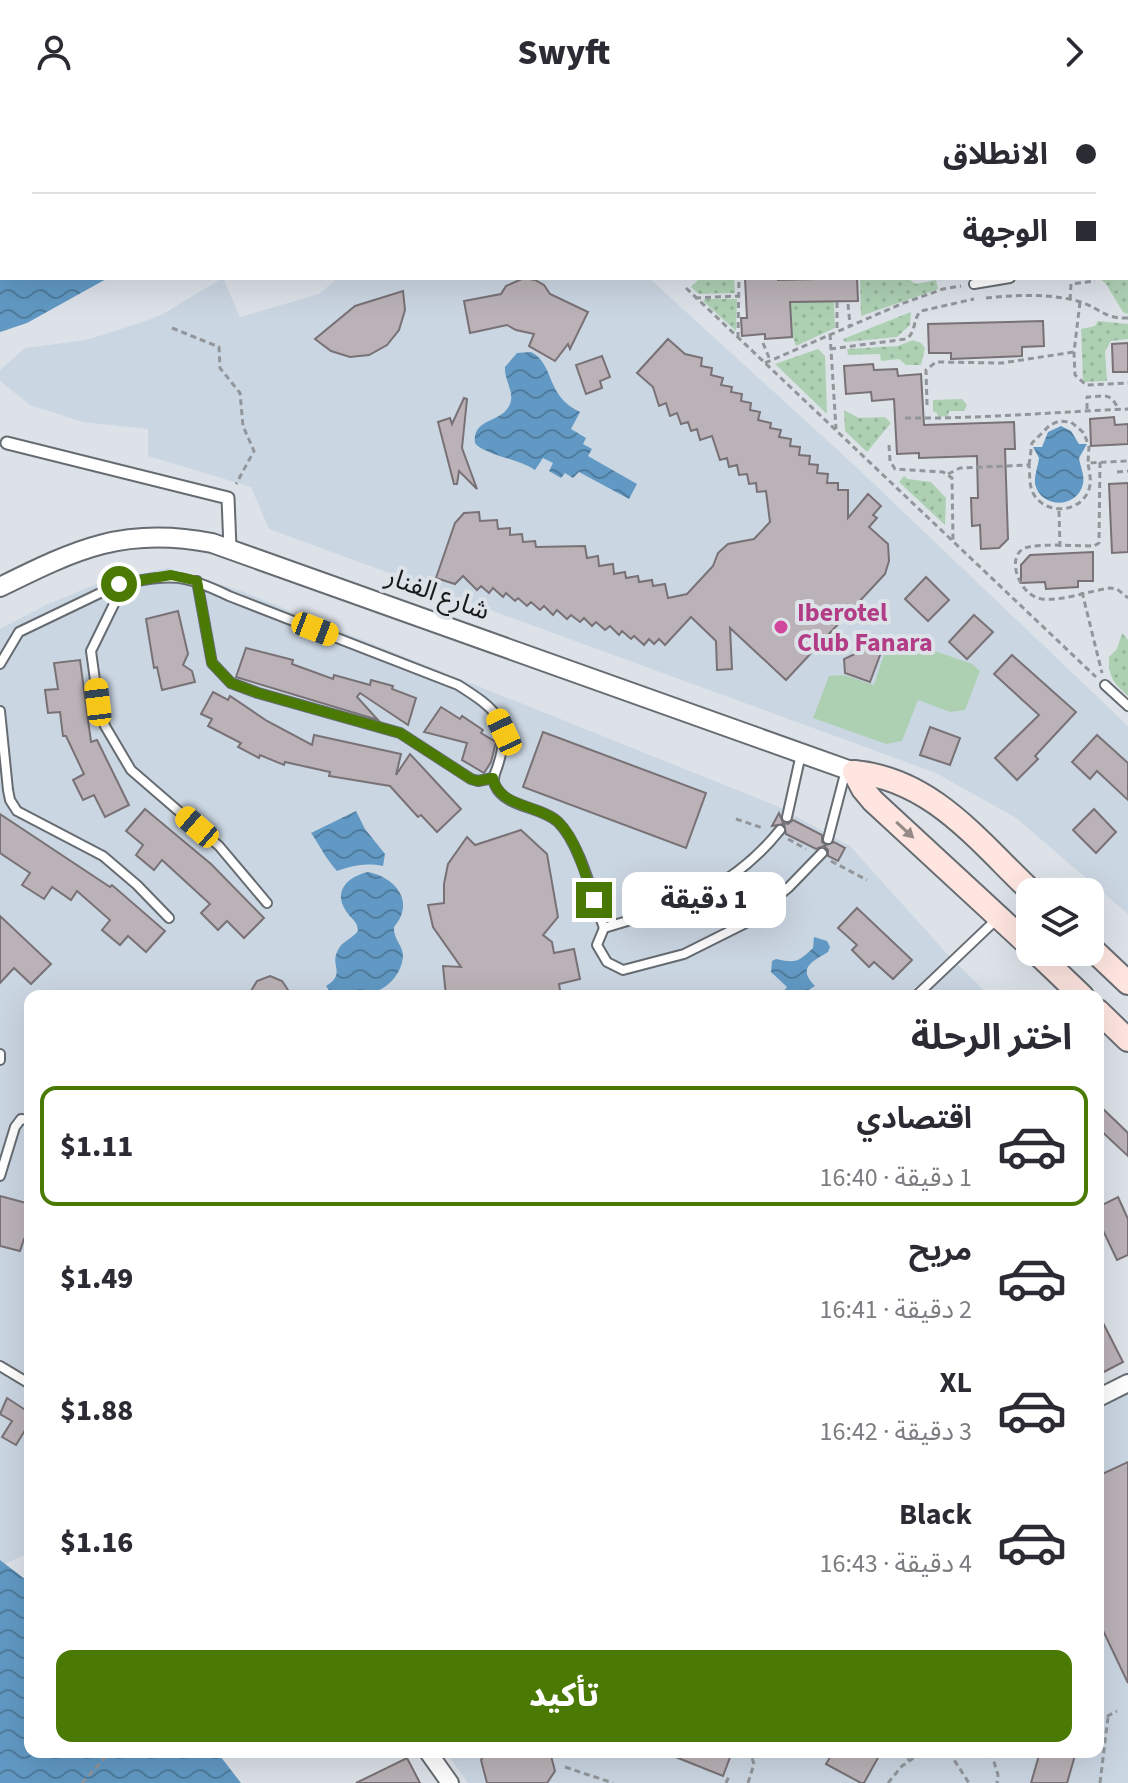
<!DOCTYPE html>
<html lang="ar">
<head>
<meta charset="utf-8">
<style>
	:root { --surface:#fff; --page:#f7f7f7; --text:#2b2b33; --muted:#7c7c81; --line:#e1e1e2; --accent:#4a7a03 }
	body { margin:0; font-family:"Source Sans 3","Noto Sans Arabic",sans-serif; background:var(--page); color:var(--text); direction:rtl; height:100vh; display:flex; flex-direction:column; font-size:30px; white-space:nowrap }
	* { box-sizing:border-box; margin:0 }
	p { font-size:26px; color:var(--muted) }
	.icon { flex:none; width:44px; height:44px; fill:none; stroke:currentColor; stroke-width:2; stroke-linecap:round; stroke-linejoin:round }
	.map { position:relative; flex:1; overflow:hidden; direction:ltr }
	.panel { position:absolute; left:24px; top:886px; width:1080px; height:768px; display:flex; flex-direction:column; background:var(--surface); border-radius:16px; box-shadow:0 8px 32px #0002; direction:rtl }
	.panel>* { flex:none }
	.hud { position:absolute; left:0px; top:0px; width:1128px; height:176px; box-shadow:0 8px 32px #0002; direction:rtl; display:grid; align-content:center; height:176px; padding:0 32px; background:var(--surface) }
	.controls { position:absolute; left:1016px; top:774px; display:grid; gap:16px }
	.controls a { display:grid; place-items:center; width:88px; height:88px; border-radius:16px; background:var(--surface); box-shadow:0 8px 32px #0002; font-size:40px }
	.end { position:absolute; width:36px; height:36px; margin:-18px; border:10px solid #4a7a03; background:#fff; box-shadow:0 0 0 4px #fff }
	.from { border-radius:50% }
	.bubble { position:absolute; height:56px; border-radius:16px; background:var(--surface); box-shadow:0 8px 32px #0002; font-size:26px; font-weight:800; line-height:56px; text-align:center; direction:rtl }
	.car { position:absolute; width:24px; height:48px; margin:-24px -12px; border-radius:10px; box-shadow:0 0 6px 2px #0007; background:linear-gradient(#f5c518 24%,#345 0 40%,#f5c518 0 76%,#345 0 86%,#f5c518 0) }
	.hud b { display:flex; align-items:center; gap:28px; height:76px; font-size:30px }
	.hud b+b { border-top:2px solid var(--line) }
	.hud i { width:20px; height:20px; background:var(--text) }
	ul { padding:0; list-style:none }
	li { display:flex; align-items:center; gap:24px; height:120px; margin:0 16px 12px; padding:0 16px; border:4px solid transparent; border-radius:16px }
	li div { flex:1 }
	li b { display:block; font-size:30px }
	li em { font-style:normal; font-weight:800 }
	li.active { border-color:var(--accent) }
	li>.icon { width:72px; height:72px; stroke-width:1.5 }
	h2 { padding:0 32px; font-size:36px; line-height:96px }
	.cta { display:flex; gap:16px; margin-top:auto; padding:16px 32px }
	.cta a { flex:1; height:92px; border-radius:16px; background:var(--accent); color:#fff; font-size:32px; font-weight:800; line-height:92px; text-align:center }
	header { display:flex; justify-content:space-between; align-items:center; height:104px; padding:0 32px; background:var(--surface); font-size:36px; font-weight:800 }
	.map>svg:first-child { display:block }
	.built { fill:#cad6e2 }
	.grass { fill:url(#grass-dots) }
	.pitch { fill:#add0b3 }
	.water { fill:url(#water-waves) }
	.building { fill:#bab2b6; stroke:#787175; stroke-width:2 }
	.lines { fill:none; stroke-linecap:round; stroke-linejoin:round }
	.service-casing { stroke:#666c71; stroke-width:12 }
	.pedestrian-casing { stroke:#666c71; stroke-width:15 }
	.minor-casing { stroke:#666c71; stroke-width:20 }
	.tertiary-casing { stroke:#666c71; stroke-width:22 }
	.secondary-casing { stroke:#666c71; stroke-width:26 }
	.path { stroke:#92969b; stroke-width:3; stroke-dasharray:6 4; stroke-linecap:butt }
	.service { stroke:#fff; stroke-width:8 }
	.pedestrian { stroke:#fff; stroke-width:11 }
	.minor { stroke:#fff; stroke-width:16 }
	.tertiary { stroke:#fff; stroke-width:18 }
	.secondary { stroke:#fee5e0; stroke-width:22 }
	.oneway { fill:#968a88 }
	.route { stroke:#4a7a03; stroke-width:10 }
	.hotel-dot { fill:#d1479c; stroke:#dce2e8; stroke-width:3 }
	.labels { text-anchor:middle; stroke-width:8; stroke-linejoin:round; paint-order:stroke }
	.street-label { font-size:26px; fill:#181a1c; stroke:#dce2e8 }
	.hotel-label { font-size:26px; font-weight:bold; fill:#b23c85; stroke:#dce2e8; text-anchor:start }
</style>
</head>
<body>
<header><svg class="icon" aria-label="forward" viewBox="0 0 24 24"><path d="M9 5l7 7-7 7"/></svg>Swyft<svg class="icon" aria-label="person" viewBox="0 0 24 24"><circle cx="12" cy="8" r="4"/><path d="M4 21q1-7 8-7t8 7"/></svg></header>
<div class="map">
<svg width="1128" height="1679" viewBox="0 0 1128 1679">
	<defs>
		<pattern id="grass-dots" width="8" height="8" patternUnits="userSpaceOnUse" patternTransform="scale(2)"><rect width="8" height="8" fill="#add0b3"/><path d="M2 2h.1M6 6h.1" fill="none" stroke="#94b299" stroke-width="1.8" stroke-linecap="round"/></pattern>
		<pattern id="water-waves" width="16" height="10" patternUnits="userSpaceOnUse" patternTransform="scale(2)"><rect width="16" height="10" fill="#6199c4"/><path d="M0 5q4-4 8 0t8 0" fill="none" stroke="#4f7c9e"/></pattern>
	</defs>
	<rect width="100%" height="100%" fill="#dce2e8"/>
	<!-- built -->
	<g class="built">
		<path d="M223,174l17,39 79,-23 19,-16h311l205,187 274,261v188l-112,-96 -80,-45 -667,-244 -18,-42 -103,-31v-27l-65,-7 -53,-17 -30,-24v-11l25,-22 61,-8 57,-18 20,-8z"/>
		<path d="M168,464l73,23 536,215 73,40 100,111 40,39h-960v556l-25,12 -5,-4v-931l46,-24 53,-22z"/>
		<path d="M1128,1287v392h-660l-22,-31h652v-346z"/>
	</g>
	<!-- grass -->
	<g class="grass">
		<path d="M1126,143l2,1v66l-5,-2 -17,-28 -7,-6h27z"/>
		<path d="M700,174h34l1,15 -36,1 -8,-7z"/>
		<path d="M786,174h28l-7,2 14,22h13l1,26 -39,18 -4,-12 -2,-45 -3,-1z"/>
		<path d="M860,174h47l9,6 20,-4 2,9 -77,27z"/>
		<path d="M705,195h32l-1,32 -33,-30z"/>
		<path d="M911,208l-1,13 -13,12 -52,5 -2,-3z"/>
		<path d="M1098,217l30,3v15l-17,2 -6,10 2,30 -24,1 -2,-53 14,-3z"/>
		<path d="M913,236l8,3 4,5 -4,17h-15l-7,-6 -18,2 -1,-7 -32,1 -1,-6 51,-3z"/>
		<path d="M818,245l7,7 2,58 -52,-50z"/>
		<path d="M962,295l5,6 -3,6h-15l-1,5 -10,1 -1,-4 -4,-2v-11z"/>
		<path d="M844,306l15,8 26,-1 6,6 -24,29 -22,-21z"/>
		<path d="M904,372l4,3 23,3 15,16 -1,27 -46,-43z"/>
		<path d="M1122,529l6,7v56c-14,-13 -20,-19 -19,-39l8,-8z"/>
	</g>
	<!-- pitch -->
	<path class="pitch" d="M888,538h21l63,22 8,7 -15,39 -15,2 -32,-12 -16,41 -16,3 -73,-26 16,-42 15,-1 30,10z"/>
	<!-- water -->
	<g class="water">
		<path d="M0,0h417l-415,2v172h106l-81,45 -27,9z"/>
		<path d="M531,248c24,12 14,44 49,60l-9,17 15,9 -3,6 9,5 -4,7 49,28 -8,15 -50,-27 -6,6 -8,-5 -4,5 -12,-7 4,-8 -10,-5 -8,12c-18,-12 -51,-15 -60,-27 -3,-26 27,-19 35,-39 5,-12 -6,-24 -5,-37l12,-14z"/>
		<path d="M1061,322l10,5 8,13h8l-8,14c1,8 6,17 4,26 -6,25 -42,25 -48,0 -1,-9 3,-17 4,-26l-6,-11h9l6,-15z"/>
		<path d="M356,707l9,18 20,25 -2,12c-17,-3 -30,-1 -46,5 -11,-12 -17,-25 -26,-38z"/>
		<path d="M368,768c27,5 48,30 26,55 -1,12 9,18 9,29 -1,18 -16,34 -33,37 -14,2 -24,-6 -38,2l-6,-9c21,-13 3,-20 12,-36 4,-9 14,-11 20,-19 -1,-9 -4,-10 -9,-16 -18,-22 -3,-38 19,-43z"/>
		<path d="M814,833l13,4 3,6 -2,5c-14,9 -32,15 -13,34l-16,10h-19l7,-9 -16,-15 1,-11 4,-2c20,4 21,4 37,-11z"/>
		<path d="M0,1456l30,23v169h187l24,31h-241z"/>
	</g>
	<!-- building -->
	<g class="building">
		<path d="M524,174l11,2 9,5 6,9 38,18 -18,37 -2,-5 -13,17 -26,-15 5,-12 -18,-4 -9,-5 -37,8 -6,-32 37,-7 5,-8z"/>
		<path d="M745,174h33v2l79,-2 1,23 -68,1 2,35 -27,2v-5l-23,2 -1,-18h6z"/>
		<path d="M403,187l2,19 -6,20 -12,15 -18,10 -19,2 -19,-6 -16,-12 40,-33z"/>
		<path d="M1043,217l1,25 -22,1v9l-71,3v-6h-22l-1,-29z"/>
		<path d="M668,235l17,15 17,4 -1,8 11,2 -1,7 12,3 -2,7 11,2 -1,5 11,2 -1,7 10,2 -1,7 10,2 -2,8 13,3 -1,5 11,2 -2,7 12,2 -1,7 10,1 -1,8 11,1 -1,8 9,1 -1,8 11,1 -1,9h11v7h10v28l20,-24 13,12 -8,9 4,3 -8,9 19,17 1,17 -4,13 -99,106 -56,-52 2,41 -15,1 -1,-29 -25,-24 -26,28 -6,-6 -5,5 -5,-5 -5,6 -10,-9 -3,3 -9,-8 -3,4 -9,-9 -5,4 -9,-8 -4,4 -8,-8 -4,4 -9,-7 -4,4 -10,-9 -4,5 -9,-9 -4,4 -9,-8 -4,4 -9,-8 -3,3 -9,-8 -3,4 -10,-9 -4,5 -8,-7 -4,4 -14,-14 -8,8 -19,-6 19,-55 9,-10 15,-1 1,9 17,-1 1,9 12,-1v7l12,-1 1,8 12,-1 1,6 49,-1 2,12 11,-2 1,10 14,-2 1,10 11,-2 1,6 12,-2 1,6 13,-2 1,6 12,-2 3,14 19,-4 26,-28 5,-13 10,-9 26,-5 16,-17 -4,-31 -9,1 -1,-9 -7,1 -2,-10 -8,1 -2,-10 -8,2 -2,-9 -7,2 -8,-24 -12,4 -3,-11 -6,2 -3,-9 -7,2 -4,-11 -7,3 -4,-13 -7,3 -6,-19 -16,-14z"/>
		<path d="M1128,239v29h-15l-1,-28z"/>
		<path d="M602,252l8,21 -10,4 2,7 -16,6 -10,-29z"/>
		<path d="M873,260l1,6 23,-1 1,7 23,-2 3,51 90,-3 1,27h-10l3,90 -9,9 -18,1 -1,-24 -8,1 -1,-28h7l-1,-42 -58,2v-5l-22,1 -3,-55 -22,2 -1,-9 -25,2 -2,-28z"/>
		<path d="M464,294l3,1 -5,49 15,41 -18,-18 -2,13h-3l-16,-62 12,-4 2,6z"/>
		<path d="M1114,313l1,8 13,-1v20l-37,2 -1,-27z"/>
		<path d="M1128,379v69l-16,1 -3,-69z"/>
		<path d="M1093,448v29h-15v6l-32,2 -1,-7 -24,1v-18l9,-10z"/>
		<path d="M926,473l23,23 -21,21 -23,-22z"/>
		<path d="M178,507l10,43 -5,11 9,6 3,11 -33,8 -5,-23 -3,1 -8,-49z"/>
		<path d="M974,511l19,17 -26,27 -18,-17z"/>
		<path d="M859,534l24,9 -13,35 -25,-9 -1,-14 11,-5z"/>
		<path d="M246,544l47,12 -1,4 41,15 1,-4 36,10 1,-5 22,6 -1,3 24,9 -8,27 -48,-32 -3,4 21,23 -142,-43z"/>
		<path d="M1012,551l64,57 -41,44 3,3 -21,21 -22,-22 44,-43 -45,-41z"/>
		<path d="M80,556l11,82 6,-2 32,65 -24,12 -11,-22 -11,5 -10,-20 11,-6 -18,-38h-3l-3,-24 -12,1 -3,-23 13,-1 -4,-26z"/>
		<path d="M213,588l15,8 2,-4 37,25 45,24 2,-10 87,19 -5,21 14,-21 51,55 -24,23 -16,-17 -3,2 -28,-31 -61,-10 1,-4 -45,-10 -1,3 -24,-10 -1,3 -21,-11 3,-4 -33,-17 4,-7 -11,-5z"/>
		<path d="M441,603l19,12 2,-3 21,14 -2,3 15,9 -5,20 -7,11 -22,-13 5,-17 -43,-11z"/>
		<path d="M930,623l30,11 -10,27 -30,-10z"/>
		<path d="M543,628l163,61 -20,55 -163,-61z"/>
		<path d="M1097,631l31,28v37l-31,-29 -7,8 -18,-17z"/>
		<path d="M145,705l66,55 53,54 -20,20 -17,-17 -9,9 -17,-17 9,-9 -48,-44 -8,10 -18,-15 7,-10 -17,-14z"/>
		<path d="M1094,705l22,23 -20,21 -23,-23z"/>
		<path d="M779,709l4,10 5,1 5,-4 29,15v7l4,3 8,-3 11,6 -7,13 -10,-5v-6l-4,-4 -8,3 -30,-15 -2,-10 -12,2z"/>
		<path d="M0,710l110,73 2,-2 53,46 -19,21 -18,-16 -8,9 -18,-15 8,-10 -33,-29 -6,9 -19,-13 -8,12 -22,-14 8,-12 -30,-20z"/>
		<path d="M521,726l26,24 11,63 -15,18 9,7 2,11 20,-4 6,30 -21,5 2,12h-115l-3,-30 18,1 -28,-40 -5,-22 16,-2v-19l4,-20 19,-27 8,8z"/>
		<path d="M857,804l55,52 -19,19 -19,-17 -5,5 -17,-17 5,-5 -19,-17z"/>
		<path d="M0,812l51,48 -20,20 -17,-16 -14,15z"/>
		<path d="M270,872l12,5 10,15h-44l9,-15z"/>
		<path d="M1098,1000l30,29v23l-30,-28z"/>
		<path d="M0,1092l30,8v37l-6,-2 -4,12 -20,-5z"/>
		<path d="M1118,1093l10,22v36l-11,5 -19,-40v-13z"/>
		<path d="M1098,1209l25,49 -25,13z"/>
		<path d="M7,1294l23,15v9l-14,23 -14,-8 10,-16 -12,-7z"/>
		<path d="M1128,1358v221l-30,-63v-144z"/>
		<path d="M486,1648h64l5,19 -8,12h-60l-6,-23z"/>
		<path d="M663,1648h69l-9,24z"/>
		<path d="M833,1648h38l8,4 -15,27h-3l-35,-19z"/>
		<path d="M1040,1648h36l-9,31h-36z"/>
		<path d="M407,1654l13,25h-64z"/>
	</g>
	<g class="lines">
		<defs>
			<g id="service">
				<path d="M988,0v2"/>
				<path d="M1126,131h2"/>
				<path d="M974,180l36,-6"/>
				<path d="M197,477l15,82 19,20 27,10 142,40 71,46 7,2 15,-3"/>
				<path d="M0,560l19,-32 100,-48"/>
				<path d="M1105,581l23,21"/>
				<path d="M0,607l8,79 2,10 7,11 86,45 34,29 32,33"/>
				<path d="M787,713l14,-63"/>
				<path d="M780,726c-50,62 -103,76 -176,98l-7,17 10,17 16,8 61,-16 62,-31 42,-35 34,-35"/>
				<path d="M828,735l18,-69"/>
				<path d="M267,799l-48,-57 -88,-76 -26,-44 -7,-24 -7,-51 25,-51 3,-16c53,-9 60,-12 110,12l229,89c38,24 55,36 39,83 -2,5 -5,11 -2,17 10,23 46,21 63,37 22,21 35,76 46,106"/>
				<path d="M916,892l83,-79"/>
				<path d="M0,950v6"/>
				<path d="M0,1072l15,-49 6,-8 9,1"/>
				<path d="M0,1262l30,18"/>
			</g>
			<path id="pedestrian" d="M7,339l221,55 2,50"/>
			<g id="minor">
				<path d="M1098,1294l30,-15"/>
				<path d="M428,1648l22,31"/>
			</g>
			<path id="tertiary" d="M0,483c77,-38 124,-61 212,-44l642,229"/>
			<g id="secondary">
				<path d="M854,668l9,17 10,12 157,145"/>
				<path d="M854,668c78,7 124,69 178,120"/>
				<path d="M1090,843l38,36"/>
				<path d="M1036,848l46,44"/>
				<path d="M1098,907l30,29"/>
			</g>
		</defs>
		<!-- service casing -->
		<use href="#service" class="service-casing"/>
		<!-- pedestrian casing -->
		<use href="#pedestrian" class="pedestrian-casing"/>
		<!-- minor casing -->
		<use href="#minor" class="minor-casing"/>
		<!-- tertiary casing -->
		<use href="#tertiary" class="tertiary-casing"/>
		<!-- secondary casing -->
		<use href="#secondary" class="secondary-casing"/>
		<!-- path -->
		<g class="path">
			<path d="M813,0l2,2"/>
			<path d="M860,0l1,2"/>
			<path d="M1057,0v2"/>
			<path d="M1067,0v2"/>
			<path d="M1126,13l2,2"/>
			<path d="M686,184l410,389"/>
			<path d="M695,194l44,-2"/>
			<path d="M986,194c31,-3 65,-5 95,4 20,7 24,17 47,16"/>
			<path d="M1070,196l1,-16 24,-3"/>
			<path d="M837,198v29"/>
			<path d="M1080,198l-6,50 1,23 11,10 42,-2"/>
			<path d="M848,200l2,21"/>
			<path d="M172,224l47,19 1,21 20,25 3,33 11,25 -18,33"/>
			<path d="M830,230l6,95"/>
			<path d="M738,234l1,-60"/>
			<path d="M763,239l7,17"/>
			<path d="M830,245l76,-10c11,-7 6,-20 15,-28l53,-12"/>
			<path d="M765,259l136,-59 42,-15 18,-3"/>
			<path d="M927,301l-1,-35 10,-8 66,1 72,-11"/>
			<path d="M1087,305v-12c19,-1 23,-5 32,13"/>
			<path d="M905,314c74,1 148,-6 223,-9"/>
			<path d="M889,341l1,16 5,8 48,3 9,6 1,62"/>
			<path d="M1100,358l-1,81 -5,3c-16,0 -57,-3 -69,2 -20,8 -6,48 17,51 21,2 47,-8 68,-11l7,1 11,9"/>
			<path d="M1029,361l3,-22 18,-18 9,-4 12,1 13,11 5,14 -1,16"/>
			<path d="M1117,368l11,-1"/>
			<path d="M948,370l12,-6 69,-3c1,8 0,18 3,26 11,25 49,23 57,-2 3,-8 0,-18 -1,-26l40,-2"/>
			<path d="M1059,407l1,36"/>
			<path d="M1082,488l20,81"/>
			<path d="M736,715l27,9"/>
			<path d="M788,735l18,10"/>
			<path d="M831,757l36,19"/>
			<path d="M1098,1617l19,-10"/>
			<path d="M900,1648l9,8"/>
			<path d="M949,1648l20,31"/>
			<path d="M991,1648l7,23 -1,8"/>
			<path d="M565,1663l48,16"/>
			<path d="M82,1679l28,-31"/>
			<path d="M726,1679l4,-9"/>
			<path d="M748,1679l6,-19 -4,-12"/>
			<path d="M888,1679l14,-17 20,-14"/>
			<path d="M1100,1679l8,-66"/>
		</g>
		<!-- service -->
		<use href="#service" class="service"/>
		<!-- pedestrian -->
		<use href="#pedestrian" class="pedestrian"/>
		<!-- minor -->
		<use href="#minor" class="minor"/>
		<!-- tertiary -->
		<use href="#tertiary" class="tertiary"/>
		<!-- secondary -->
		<use href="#secondary" class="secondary"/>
	</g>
	<!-- one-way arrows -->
	<defs><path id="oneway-solid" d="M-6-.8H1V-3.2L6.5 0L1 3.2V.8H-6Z" transform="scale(2)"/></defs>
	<use class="oneway" href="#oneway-solid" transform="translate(905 726) rotate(43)"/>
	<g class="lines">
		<!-- route -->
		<path class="route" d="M119,480l52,-9 26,6 15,82 19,20 27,10 142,40 71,46 7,2 15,-3c5,29 46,27 64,43 20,18 28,54 37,79"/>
	</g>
	<!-- markers -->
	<circle class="hotel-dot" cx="781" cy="523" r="8"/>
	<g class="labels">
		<!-- street labels -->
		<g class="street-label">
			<text transform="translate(438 489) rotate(20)" y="9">شارع الفنار</text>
		</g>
		<!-- hotel labels -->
		<g class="hotel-label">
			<text x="797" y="517">Iberotel<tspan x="797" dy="30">Club Fanara</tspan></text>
		</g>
	</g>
</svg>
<div class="controls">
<a><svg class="icon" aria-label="layers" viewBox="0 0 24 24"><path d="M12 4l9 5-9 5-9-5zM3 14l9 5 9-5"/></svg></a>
</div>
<i class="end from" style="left:119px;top:480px"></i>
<i class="end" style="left:594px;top:796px"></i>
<div class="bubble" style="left:622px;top:768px;width:164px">1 دقيقة</div>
<i class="car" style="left:315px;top:525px;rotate:111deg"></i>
<i class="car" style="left:98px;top:598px;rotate:353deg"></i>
<i class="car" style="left:504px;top:628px;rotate:335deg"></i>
<i class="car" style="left:197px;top:723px;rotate:311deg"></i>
<div class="hud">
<b><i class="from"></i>الانطلاق</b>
<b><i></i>الوجهة</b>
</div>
<section class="panel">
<h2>اختر الرحلة</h2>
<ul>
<li class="active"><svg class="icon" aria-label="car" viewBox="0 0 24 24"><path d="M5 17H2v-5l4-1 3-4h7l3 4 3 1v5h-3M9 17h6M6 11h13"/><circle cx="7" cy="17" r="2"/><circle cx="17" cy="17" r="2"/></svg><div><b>اقتصادي</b><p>1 دقيقة · 16:40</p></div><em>$1.11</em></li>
<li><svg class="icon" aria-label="car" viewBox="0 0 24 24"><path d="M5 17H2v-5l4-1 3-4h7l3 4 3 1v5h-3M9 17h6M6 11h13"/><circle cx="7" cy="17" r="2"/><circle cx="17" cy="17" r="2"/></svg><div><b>مريح</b><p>2 دقيقة · 16:41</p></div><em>$1.49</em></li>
<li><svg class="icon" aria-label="car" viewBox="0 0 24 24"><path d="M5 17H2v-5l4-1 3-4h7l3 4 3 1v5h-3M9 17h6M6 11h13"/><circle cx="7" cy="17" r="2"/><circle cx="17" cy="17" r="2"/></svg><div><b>XL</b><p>3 دقيقة · 16:42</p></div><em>$1.88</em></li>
<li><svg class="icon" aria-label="car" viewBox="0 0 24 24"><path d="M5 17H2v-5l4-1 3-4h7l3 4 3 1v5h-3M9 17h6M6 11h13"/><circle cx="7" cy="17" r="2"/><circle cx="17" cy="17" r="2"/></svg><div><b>Black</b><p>4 دقيقة · 16:43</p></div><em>$1.16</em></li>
</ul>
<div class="cta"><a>تأكيد</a></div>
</section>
</div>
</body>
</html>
